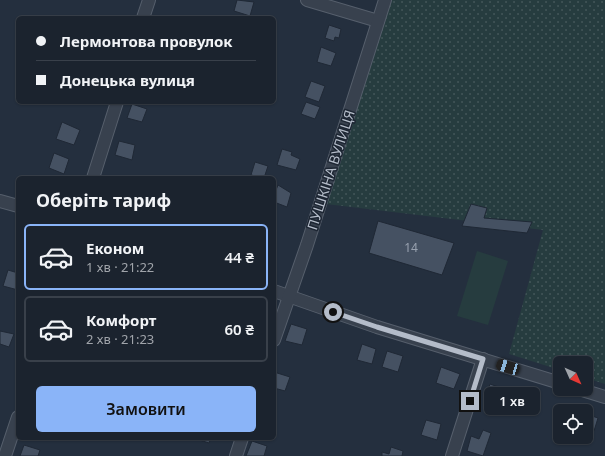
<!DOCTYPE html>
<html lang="uk">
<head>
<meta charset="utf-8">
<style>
	:root { --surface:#1b232e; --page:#242b36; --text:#f1f3f6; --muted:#a0a4aa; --line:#39404a; --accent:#8ab4f8 }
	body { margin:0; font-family:"Noto Sans",sans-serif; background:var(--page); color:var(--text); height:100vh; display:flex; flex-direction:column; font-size:15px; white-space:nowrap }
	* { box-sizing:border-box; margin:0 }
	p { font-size:13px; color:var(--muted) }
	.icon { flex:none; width:22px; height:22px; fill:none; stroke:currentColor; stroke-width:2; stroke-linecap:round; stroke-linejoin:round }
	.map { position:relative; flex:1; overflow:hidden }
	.drawer { position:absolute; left:16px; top:176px; width:260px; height:264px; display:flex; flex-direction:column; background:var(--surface); border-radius:6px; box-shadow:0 1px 3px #0004,0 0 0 1px var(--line) }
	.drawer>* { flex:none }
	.top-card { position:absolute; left:16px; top:16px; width:260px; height:88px; border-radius:6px; box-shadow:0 1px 3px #0004,0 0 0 1px var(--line); display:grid; align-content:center; height:88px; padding:0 20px; background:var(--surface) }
	.needle { width:26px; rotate:135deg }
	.buttons { position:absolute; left:553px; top:356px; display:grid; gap:8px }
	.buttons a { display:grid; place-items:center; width:40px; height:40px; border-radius:6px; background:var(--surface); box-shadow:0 1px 3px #0004,0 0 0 1px var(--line); font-size:20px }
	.end { position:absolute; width:18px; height:18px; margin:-9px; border:5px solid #b4bcc9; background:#111; box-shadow:0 0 0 2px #111 }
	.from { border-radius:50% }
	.bubble { position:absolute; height:28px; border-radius:6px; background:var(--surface); box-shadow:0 1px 3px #0004,0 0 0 1px var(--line); font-size:13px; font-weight:600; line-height:28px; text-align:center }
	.car { position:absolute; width:12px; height:24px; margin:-12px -6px; border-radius:5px; box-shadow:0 0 3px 1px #0007; background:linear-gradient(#222 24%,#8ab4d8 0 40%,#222 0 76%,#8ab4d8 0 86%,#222 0) }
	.top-card b { display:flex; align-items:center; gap:14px; height:38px; font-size:15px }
	.top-card b+b { border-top:1px solid var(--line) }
	.top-card i { width:10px; height:10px; background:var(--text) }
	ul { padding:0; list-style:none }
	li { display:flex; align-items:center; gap:12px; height:66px; margin:0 8px 6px; padding:0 12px; border:2px solid var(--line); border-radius:6px }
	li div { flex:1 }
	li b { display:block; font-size:15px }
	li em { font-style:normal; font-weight:600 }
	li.selected { border-color:var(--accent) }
	li>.icon { width:36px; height:36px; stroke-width:1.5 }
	h2 { padding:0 20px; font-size:18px; line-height:48px }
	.cta { display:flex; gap:8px; margin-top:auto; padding:8px 20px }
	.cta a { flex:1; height:46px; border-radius:6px; background:var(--accent); color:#111; font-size:16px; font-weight:600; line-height:46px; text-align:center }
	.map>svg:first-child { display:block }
	.park { fill:url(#park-dots) }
	.pitch { fill:#263c3f }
	.building { fill:#455162; stroke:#1f2835 }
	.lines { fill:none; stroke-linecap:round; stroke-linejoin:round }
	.minor-casing { stroke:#565f6c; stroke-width:14 }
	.minor { stroke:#38414e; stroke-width:12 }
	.route { stroke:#b4bcc9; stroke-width:5 }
	.labels { text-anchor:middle; stroke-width:3; stroke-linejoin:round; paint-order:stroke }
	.number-label { font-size:12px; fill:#98a1af }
	.street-label { font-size:14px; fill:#b4bcc9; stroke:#1d2633 }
</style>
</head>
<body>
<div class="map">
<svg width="605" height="456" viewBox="0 0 605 456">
	<defs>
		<pattern id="park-dots" width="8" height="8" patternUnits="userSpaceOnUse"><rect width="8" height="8" fill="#263c3f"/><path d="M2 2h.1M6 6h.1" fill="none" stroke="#435659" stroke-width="1.8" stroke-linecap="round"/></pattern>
	</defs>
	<rect width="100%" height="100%" fill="#242f3e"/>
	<!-- park -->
	<path class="park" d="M390,0h215v384l-19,-6v-15h-26v7l-51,-16 34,-124 -217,-26z"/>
	<!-- pitch -->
	<path class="pitch" d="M477,251l31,10 -20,64 -31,-9z"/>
	<!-- building -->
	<g class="building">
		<path d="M237,0l17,2 -4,14 -16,-5z"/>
		<path d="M329,25l12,4 -2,9 -4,-1 -1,4 -9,-3z"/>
		<path d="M321,47l15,6 -5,13 -14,-4z"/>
		<path d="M311,81l14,5 -6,16 -14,-5z"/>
		<path d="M306,102l14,5 -5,12 -14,-5z"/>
		<path d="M132,104l15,5 -5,13 -15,-4z"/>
		<path d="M62,122l18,8 -6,15 -18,-6z"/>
		<path d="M119,141l16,4 -3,15 -17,-5z"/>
		<path d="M282,149l10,3 -1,3 9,4 -4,11 -19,-5z"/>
		<path d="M54,153l15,6 -5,15 -15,-6z"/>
		<path d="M255,162l13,4 -4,12 -13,-3z"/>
		<path d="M278,185l13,8 -4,14 -13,-5v-7z"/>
		<path d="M471,204l16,4 -3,10 48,4 -5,11 -65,-7z"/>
		<path d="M378,221l76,22 -12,32 -73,-22z"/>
		<path d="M8,270l10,3v17l-15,-4z"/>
		<path d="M291,324l16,5 -5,16 -17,-4z"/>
		<path d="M0,331l14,3 -5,13 -9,-3z"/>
		<path d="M362,344l14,5 -4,15 -15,-4z"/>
		<path d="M387,351l16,5 -5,16 -16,-5z"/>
		<path d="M441,367l19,7 -6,15 -18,-6z"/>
		<path d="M274,372l16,5 -5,14 -11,-3z"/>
		<path d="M490,384l22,8 -6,15 -21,-8z"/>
		<path d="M561,405l12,3 -1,3h-12v18l-7,-2z"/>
		<path d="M586,414l12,4 -4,13 -8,-3z"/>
		<path d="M426,420l15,4 -4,16 -16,-5z"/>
		<path d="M483,430l8,3 -8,23 -16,-5 4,-15 8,3z"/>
		<path d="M193,438h18l-2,5z"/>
		<path d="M252,441l15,5 -3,10h-18z"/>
		<path d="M24,445l16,5 -2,6h-18z"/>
		<path d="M391,447l12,4 -1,5h-20v-4l7,2z"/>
	</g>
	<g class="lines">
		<defs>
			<g id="minor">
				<path d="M307,0l71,21"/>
				<path d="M143,18l6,-18"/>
				<path d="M93,178l24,-76"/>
				<path d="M0,201l18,5"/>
				<path d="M274,291l103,36 183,56"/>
				<path d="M274,340l33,-95 78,-245"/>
				<path d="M579,389l26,8"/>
				<path d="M5,456l13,-39"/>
				<path d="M236,456l6,-18"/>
				<path d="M452,456l31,-97"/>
			</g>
		</defs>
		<!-- minor casing -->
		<use href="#minor" class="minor-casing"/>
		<!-- minor -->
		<use href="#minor" class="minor"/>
	</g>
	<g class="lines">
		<!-- route -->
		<path class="route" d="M333,312l44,15 106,32 -13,42"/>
	</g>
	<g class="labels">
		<!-- number labels -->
		<g class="number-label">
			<text x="411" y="252">14</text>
		</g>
		<!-- street labels -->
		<g class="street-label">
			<text transform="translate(331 170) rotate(-72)" y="5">ПУШКІНА ВУЛИЦЯ</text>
		</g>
	</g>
</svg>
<div class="buttons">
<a><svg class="needle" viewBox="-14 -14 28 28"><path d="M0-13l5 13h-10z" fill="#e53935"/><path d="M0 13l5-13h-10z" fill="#a0a4aa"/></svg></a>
<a><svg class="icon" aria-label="locate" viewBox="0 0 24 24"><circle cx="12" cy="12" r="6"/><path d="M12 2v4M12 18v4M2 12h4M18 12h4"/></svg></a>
</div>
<i class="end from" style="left:333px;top:312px"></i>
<i class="end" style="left:470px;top:401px"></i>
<div class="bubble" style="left:484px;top:387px;width:56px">1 хв</div>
<i class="car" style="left:508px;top:367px;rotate:287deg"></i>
<div class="top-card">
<b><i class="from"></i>Лермонтова провулок</b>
<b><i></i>Донецька вулиця</b>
</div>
<section class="drawer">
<h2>Оберіть тариф</h2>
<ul>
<li class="selected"><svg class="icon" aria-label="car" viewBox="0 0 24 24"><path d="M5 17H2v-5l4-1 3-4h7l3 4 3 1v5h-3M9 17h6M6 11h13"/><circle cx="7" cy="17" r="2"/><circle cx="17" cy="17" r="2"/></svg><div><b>Економ</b><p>1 хв · 21:22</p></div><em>44 ₴</em></li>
<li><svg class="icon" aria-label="car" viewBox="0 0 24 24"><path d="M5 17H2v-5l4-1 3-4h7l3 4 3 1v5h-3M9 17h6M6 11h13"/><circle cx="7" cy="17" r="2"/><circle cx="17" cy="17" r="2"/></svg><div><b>Комфорт</b><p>2 хв · 21:23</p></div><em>60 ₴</em></li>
</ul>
<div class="cta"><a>Замовити</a></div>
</section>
</div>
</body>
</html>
